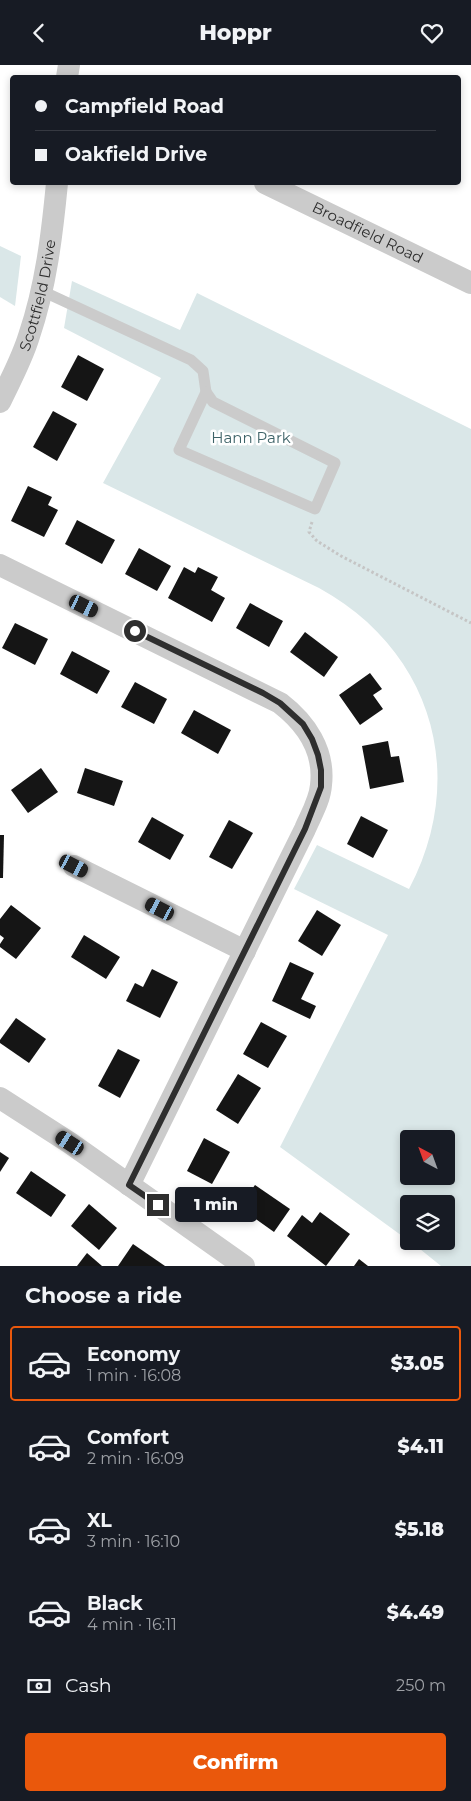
<!DOCTYPE html>
<html lang="en">
<head>
<meta charset="utf-8">
<style>
	:root { --surface:#171b24; --page:#20242c; --text:#f1f3f6; --muted:#9ea1a6; --line:#363941; --accent:#ea580c }
	body { margin:0; font-family:Montserrat,sans-serif; background:var(--page); color:var(--text); height:100vh; display:flex; flex-direction:column; font-size:19px; white-space:nowrap }
	* { box-sizing:border-box; margin:0 }
	p { font-size:16px; color:var(--muted) }
	.icon { flex:none; width:28px; height:28px; fill:none; stroke:currentColor; stroke-width:2; stroke-linecap:round; stroke-linejoin:round }
	.map { position:relative; height:1201px; overflow:hidden }
	.side { display:flex; flex-direction:column; background:var(--surface); flex:1 }
	.side>* { flex:none }
	.guide { position:absolute; left:10px; top:10px; width:451px; height:110px; border-radius:5px; box-shadow:0 2px 8px #0003; display:grid; align-content:center; height:110px; padding:0 25px; background:var(--surface) }
	.needle { width:32px; rotate:319deg }
	.tools { position:absolute; left:400px; top:1065px; display:grid; gap:10px }
	.tools a { display:grid; place-items:center; width:55px; height:55px; border-radius:5px; background:var(--surface); box-shadow:0 2px 8px #0003; font-size:25px }
	.end { position:absolute; width:22px; height:22px; margin:-11px; border:6px solid #2e2e2e; background:#fff; box-shadow:0 0 0 2px #fff }
	.from { border-radius:50% }
	.bubble { position:absolute; height:35px; border-radius:5px; background:var(--surface); box-shadow:0 2px 8px #0003; font-size:16px; font-weight:800; line-height:35px; text-align:center }
	.car { position:absolute; width:15px; height:30px; margin:-15px -8px; border-radius:6px; box-shadow:0 0 4px 1px #0007; background:linear-gradient(#222 24%,#8ab4d8 0 40%,#222 0 76%,#8ab4d8 0 86%,#222 0) }
	.guide b { display:flex; align-items:center; gap:18px; height:48px; font-size:19px }
	.guide b+b { border-top:1px solid var(--line) }
	.guide i { width:12px; height:12px; background:var(--text) }
	ul { padding:0; list-style:none }
	li { display:flex; align-items:center; gap:15px; height:75px; margin:0 10px 8px; padding:0 15px; border:2px solid transparent; border-radius:5px }
	li div { flex:1 }
	li b { display:block; font-size:19px }
	li em { font-style:normal; font-weight:800 }
	li.on { border-color:var(--accent) }
	li>.icon { width:45px; height:45px; stroke-width:1.5 }
	h2 { padding:0 25px; font-size:22px; line-height:60px }
	.pay { display:flex; align-items:center; gap:12px; height:55px; padding:0 25px; font-size:19px }
	.pay p { margin-inline-start:auto }
	.button { display:flex; gap:10px; margin-top:auto; padding:10px 25px }
	.button a { flex:1; height:58px; border-radius:5px; background:var(--accent); color:#fff; font-size:20px; font-weight:800; line-height:58px; text-align:center }
	header { display:flex; justify-content:space-between; align-items:center; height:65px; padding:0 25px; background:var(--surface); font-size:22px; font-weight:800 }
	.map>svg:first-child { display:block }
	.green { fill:#dae7e8; fill-rule:evenodd }
	.building { fill:#151515 }
	.lines { fill:none; stroke-linecap:round; stroke-linejoin:round }
	.path { stroke:#c5c5c5; stroke-width:3; stroke-dasharray:2.5 2.5; stroke-linecap:butt }
	.service { stroke:#cbcbcb; stroke-width:11 }
	.minor { stroke:#cbcbcb; stroke-width:22 }
	.route { stroke:#2e2e2e; stroke-width:6 }
	.labels { text-anchor:middle; stroke-width:5; stroke-linejoin:round; paint-order:stroke }
	.street-label { font-size:15px; fill:#2e2e2e; stroke:#fff }
	.park-label { font-size:15px; fill:#3e6368; stroke:#fff }
</style>
</head>
<body>
<header><svg class="icon" aria-label="back" viewBox="0 0 24 24"><path d="M15 5l-7 7 7 7"/></svg>Hoppr<svg class="icon" aria-label="heart" viewBox="0 0 24 24"><path d="M12 20l-8-8c-3-5 5-10 8-4 3-6 11-1 8 4z"/></svg></header>
<div class="map">
<svg width="471" height="1201" viewBox="0 0 471 1201">
	<rect width="100%" height="100%" fill="#fff"/>
	<!-- green -->
	<g class="green">
		<path d="M0,181l21,10 -6,50 -15,-9z"/>
		<path d="M72,216l108,49 17,-37 274,136v837h-30l-31,-25h36v-37h-37v37l-129,-94 108,-212 -94,-46 23,-44 92,44c60,-114 23,-239 -90,-301l-216,-105 58,-105 -97,-50zM409,1074h37v37h-37z"/>
	</g>
	<!-- building -->
	<g class="building">
		<path d="M78,290l26,14 -17,32 -26,-14z"/>
		<path d="M53,346l24,13 -20,37 -24,-14z"/>
		<path d="M28,421l24,11 -4,8 10,5 -14,27 -33,-16z"/>
		<path d="M77,455l38,20 -13,24 -37,-20z"/>
		<path d="M139,483l32,18 -14,25 -32,-17z"/>
		<path d="M184,502l11,6 3,-6 20,10 -7,13 14,8 -13,24 -44,-24z"/>
		<path d="M250,538l33,18 -14,26 -33,-19z"/>
		<path d="M15,558l33,16 -13,26 -33,-17z"/>
		<path d="M305,567l33,25 -14,20 -34,-25z"/>
		<path d="M72,586l38,20 -13,23 -37,-20z"/>
		<path d="M370,608l12,16 -9,6 10,14 -23,16 -21,-30z"/>
		<path d="M135,617l32,17 -13,25 -33,-17z"/>
		<path d="M194,645l37,20 -13,24 -37,-21z"/>
		<path d="M388,676l3,16 8,-1 5,26 -34,7 -8,-43z"/>
		<path d="M41,703l17,24 -30,21 -17,-23z"/>
		<path d="M85,703l38,13 -9,25 -37,-13z"/>
		<path d="M361,751l27,14 -15,28 -26,-14z"/>
		<path d="M152,752l32,18 -14,25 -32,-18z"/>
		<path d="M229,755l24,13 -21,36 -23,-12z"/>
		<path d="M0,770h4l-1,43h-3z"/>
		<path d="M11,840l30,23 -25,31 -16,-12v-3l4,-6 -4,-3v-16z"/>
		<path d="M317,845l24,15 -19,31 -24,-15z"/>
		<path d="M84,870l36,22 -14,22 -35,-22z"/>
		<path d="M290,897l24,11 -13,26 15,7 -6,13 -38,-18z"/>
		<path d="M152,904l26,13 -18,36 -34,-17 9,-18 8,4z"/>
		<path d="M16,953l30,21 -17,24 -29,-20v-3z"/>
		<path d="M261,957l26,14 -19,32 -25,-14z"/>
		<path d="M118,984l22,11 -20,38 -22,-12z"/>
		<path d="M238,1009l23,14 -23,36 -22,-14z"/>
		<path d="M204,1073l26,14 -18,32 -25,-13z"/>
		<path d="M0,1087l9,6 -9,14z"/>
		<path d="M31,1106l35,24 -15,22 -35,-24z"/>
		<path d="M255,1120l35,24 -16,23 -35,-25z"/>
		<path d="M89,1139l28,24 -18,22 -28,-24z"/>
		<path d="M320,1147l30,22 -24,32 -39,-30 15,-21 10,8z"/>
		<path d="M133,1179l32,22h-47z"/>
		<path d="M87,1188l15,13h-25z"/>
		<path d="M359,1194l9,7h-14z"/>
	</g>
	<g class="lines">
		<!-- path -->
		<path class="path" d="M312,457l-3,10 8,9 24,15 130,67"/>
		<!-- service -->
		<g class="service">
			<path d="M42,226l149,69 12,11 3,21"/>
			<path d="M206,327l7,10 122,61 -20,46 -136,-59z"/>
		</g>
		<!-- minor -->
		<g class="minor">
			<path d="M67,12l2,-12"/>
			<path id="s1" d="M265,118l206,100"/>
			<path id="s2" d="M0,337c10,-21 22,-43 29,-66 17,-50 23,-101 28,-153"/>
			<path d="M0,500l280,138c26,20 45,48 41,82 -1,15 -10,30 -16,44l-176,356"/>
			<path d="M74,801l171,85"/>
			<path d="M0,1033l70,45 174,123"/>
		</g>
	</g>
	<g class="lines">
		<!-- route -->
		<path class="route" d="M135,566l128,62 17,10 23,21 9,15 6,16 3,15v17l-16,42 -176,356 29,20"/>
	</g>
	<g class="labels">
		<!-- street labels -->
		<g class="street-label">
			<text dy="5" stroke="none"><textPath href="#s1" startOffset="114">Broadfield Road</textPath></text>
			<text dy="5" stroke="none"><textPath href="#s2" startOffset="114">Scottfield Drive</textPath></text>
		</g>
		<!-- park labels -->
		<g class="park-label">
			<text x="251" y="378">Hann Park</text>
		</g>
	</g>
</svg>
<div class="tools">
<a><svg class="needle" viewBox="-14 -14 28 28"><path d="M0-13l5 13h-10z" fill="#e53935"/><path d="M0 13l5-13h-10z" fill="#9ea1a6"/></svg></a>
<a><svg class="icon" aria-label="layers" viewBox="0 0 24 24"><path d="M12 4l9 5-9 5-9-5zM3 14l9 5 9-5"/></svg></a>
</div>
<i class="end from" style="left:135px;top:566px"></i>
<i class="end" style="left:158px;top:1140px"></i>
<div class="bubble" style="left:175px;top:1122px;width:82px">1 min</div>
<i class="car" style="left:84px;top:541px;rotate:116deg"></i>
<i class="car" style="left:74px;top:801px;rotate:117deg"></i>
<i class="car" style="left:160px;top:844px;rotate:297deg"></i>
<i class="car" style="left:70px;top:1078px;rotate:303deg"></i>
<div class="guide">
<b><i class="from"></i>Campfield Road</b>
<b><i></i>Oakfield Drive</b>
</div>
</div>
<section class="side">
<h2>Choose a ride</h2>
<ul>
<li class="on"><svg class="icon" aria-label="car" viewBox="0 0 24 24"><path d="M5 17H2v-5l4-1 3-4h7l3 4 3 1v5h-3M9 17h6M6 11h13"/><circle cx="7" cy="17" r="2"/><circle cx="17" cy="17" r="2"/></svg><div><b>Economy</b><p>1 min · 16:08</p></div><em>$3.05</em></li>
<li><svg class="icon" aria-label="car" viewBox="0 0 24 24"><path d="M5 17H2v-5l4-1 3-4h7l3 4 3 1v5h-3M9 17h6M6 11h13"/><circle cx="7" cy="17" r="2"/><circle cx="17" cy="17" r="2"/></svg><div><b>Comfort</b><p>2 min · 16:09</p></div><em>$4.11</em></li>
<li><svg class="icon" aria-label="car" viewBox="0 0 24 24"><path d="M5 17H2v-5l4-1 3-4h7l3 4 3 1v5h-3M9 17h6M6 11h13"/><circle cx="7" cy="17" r="2"/><circle cx="17" cy="17" r="2"/></svg><div><b>XL</b><p>3 min · 16:10</p></div><em>$5.18</em></li>
<li><svg class="icon" aria-label="car" viewBox="0 0 24 24"><path d="M5 17H2v-5l4-1 3-4h7l3 4 3 1v5h-3M9 17h6M6 11h13"/><circle cx="7" cy="17" r="2"/><circle cx="17" cy="17" r="2"/></svg><div><b>Black</b><p>4 min · 16:11</p></div><em>$4.49</em></li>
</ul>
<div class="pay"><svg class="icon" aria-label="cash" viewBox="0 0 24 24"><path d="M3 7h18v10H3z"/><circle cx="12" cy="12" r="2"/></svg>Cash<p>250 m</p></div>
<div class="button"><a>Confirm</a></div>
</section>
</body>
</html>
